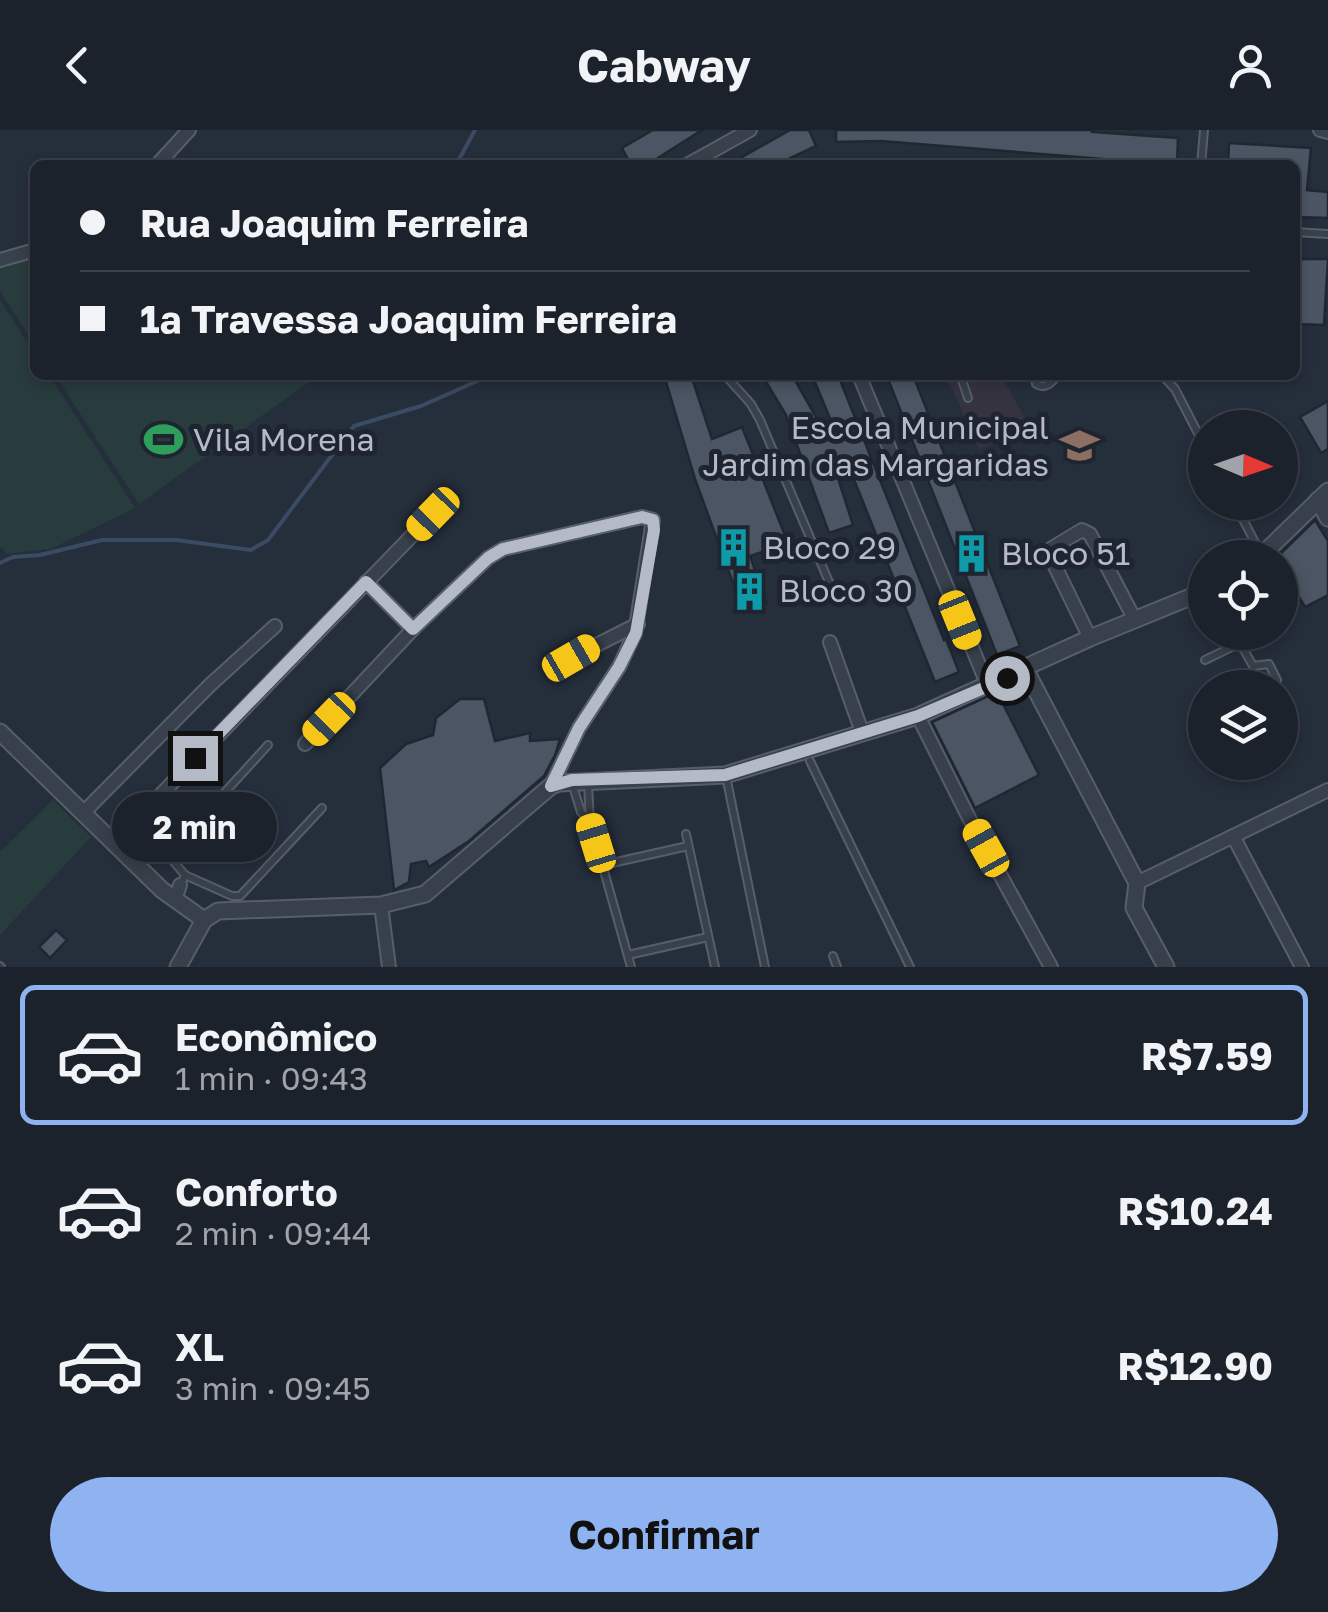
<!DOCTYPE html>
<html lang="pt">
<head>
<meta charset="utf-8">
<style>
	:root { --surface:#1c222c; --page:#252a34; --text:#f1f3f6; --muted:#a0a4a9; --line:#3a3f48; --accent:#8fb2f0 }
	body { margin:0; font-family:"Golos Text",sans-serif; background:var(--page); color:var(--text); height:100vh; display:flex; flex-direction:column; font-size:38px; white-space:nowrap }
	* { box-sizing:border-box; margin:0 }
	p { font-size:32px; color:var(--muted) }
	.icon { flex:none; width:55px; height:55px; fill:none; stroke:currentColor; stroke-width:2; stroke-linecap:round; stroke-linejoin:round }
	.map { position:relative; height:837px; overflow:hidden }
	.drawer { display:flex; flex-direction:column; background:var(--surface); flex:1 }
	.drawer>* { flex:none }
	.top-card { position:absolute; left:30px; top:30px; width:1270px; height:220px; border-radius:15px; box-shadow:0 5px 15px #0003,0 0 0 2px var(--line); display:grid; align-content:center; height:220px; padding:0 50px; background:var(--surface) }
	.needle { width:65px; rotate:92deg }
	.buttons { position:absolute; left:1188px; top:280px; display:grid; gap:20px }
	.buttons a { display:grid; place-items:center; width:110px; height:110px; border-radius:50%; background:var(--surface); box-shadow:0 5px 15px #0003,0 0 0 2px var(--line); font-size:50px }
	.end { position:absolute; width:45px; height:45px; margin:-22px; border:12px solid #b4bbc7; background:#111; box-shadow:0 0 0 5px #111 }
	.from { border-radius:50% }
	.bubble { position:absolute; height:70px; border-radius:35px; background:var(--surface); box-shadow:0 5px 15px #0003,0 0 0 2px var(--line); font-size:32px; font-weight:700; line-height:70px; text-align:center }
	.car { position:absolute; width:30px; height:60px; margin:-30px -15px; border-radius:12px; box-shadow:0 0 8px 2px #0007; background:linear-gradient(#f5c518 24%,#345 0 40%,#f5c518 0 76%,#345 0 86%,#f5c518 0) }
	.top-card b { display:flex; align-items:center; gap:35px; height:95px; font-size:38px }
	.top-card b+b { border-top:2px solid var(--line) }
	.top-card i { width:25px; height:25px; background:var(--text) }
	ul { padding:18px 0 0; list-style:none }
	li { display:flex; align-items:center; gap:30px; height:140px; margin:0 20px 15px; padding:0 30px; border:5px solid transparent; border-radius:15px }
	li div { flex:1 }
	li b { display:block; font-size:38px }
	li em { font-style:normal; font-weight:700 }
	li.active { border-color:var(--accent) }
	li>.icon { width:90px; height:90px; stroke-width:1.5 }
	.primary-button { display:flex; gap:20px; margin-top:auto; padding:20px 50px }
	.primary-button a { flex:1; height:115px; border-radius:60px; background:var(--accent); color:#111; font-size:40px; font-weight:700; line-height:115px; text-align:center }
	header { display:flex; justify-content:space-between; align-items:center; height:130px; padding:0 50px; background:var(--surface); font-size:45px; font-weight:700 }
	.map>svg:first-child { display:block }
	.medical { fill:#353340 }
	.green { fill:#283b3d }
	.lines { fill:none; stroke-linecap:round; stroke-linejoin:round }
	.stream { stroke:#3b4b63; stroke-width:4 }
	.building { fill:#4b5563; stroke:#1f2732; stroke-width:2.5 }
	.service-casing { stroke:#565e69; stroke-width:10 }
	.minor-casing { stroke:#565e69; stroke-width:16 }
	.tertiary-casing { stroke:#565e69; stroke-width:19 }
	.service { stroke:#38404b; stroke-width:6 }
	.minor { stroke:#38404b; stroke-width:12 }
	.tertiary { stroke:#38404b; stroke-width:15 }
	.route { stroke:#b4bbc7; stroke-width:12 }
	.labels { text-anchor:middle; stroke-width:10; stroke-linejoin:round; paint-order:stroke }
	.poi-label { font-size:32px; fill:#b4bbc7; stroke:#1e2530; text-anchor:start }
</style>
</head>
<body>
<header><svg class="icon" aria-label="back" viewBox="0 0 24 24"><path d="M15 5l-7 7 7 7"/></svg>Cabway<svg class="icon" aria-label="person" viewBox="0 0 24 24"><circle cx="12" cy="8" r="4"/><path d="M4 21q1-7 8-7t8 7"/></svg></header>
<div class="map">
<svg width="1328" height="837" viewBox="0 0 1328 837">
	<rect width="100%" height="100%" fill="#252e3b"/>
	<!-- medical -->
	<path class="medical" d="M946,245h55l29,52 -51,23z"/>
	<!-- green -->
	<g class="green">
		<path d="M35,126v89l-35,-54v-27z"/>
		<path d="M0,170l35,54v21h14l86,133 -84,41 -45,5 -3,-6 -3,1z"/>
		<path d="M55,245h264l-180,129z"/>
		<path d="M53,670l38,37 -91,98v-83z"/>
	</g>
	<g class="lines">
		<!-- stream -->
		<g class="stream">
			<path d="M456,35l19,-35"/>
			<path d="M0,433l13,-6 27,-2 62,-15h74l75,10 17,-10 86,-114 67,-20 70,-31"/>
		</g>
	</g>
	<!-- building -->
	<g class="building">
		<path d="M653,0h49l-55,35h-16l-9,-17z"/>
		<path d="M790,0h19l7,16 -40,19h-48z"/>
		<path d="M836,0h257l-1,2 86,6 -1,27 -296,-24 -45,1z"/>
		<path d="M1229,13l82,5 -4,42 21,2v26l-33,-1v-52h-67z"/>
		<path d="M1301,129h27l-4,66 -29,-1z"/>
		<path d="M664,245h27l21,64 30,-12 46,116 -38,13 17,48 -23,9 -49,-134z"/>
		<path d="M762,245h30l33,58 9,-5 -22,-53h26l106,265 2,-1 13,33 -24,10 -86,-215 -13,5 17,53 -24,8 -43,-118z"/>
		<path d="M897,245h16l107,271 -23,9 -109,-276z"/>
		<path d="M1328,271v48l-7,4 -21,-36z"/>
		<path d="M1315,390l13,21v54l-23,12 -25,-42v-7h-4z"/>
		<path d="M997,562l42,83 -64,33 -43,-86z"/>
		<path d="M460,569h24l11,42 35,-8v8l30,-2 -5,16 -11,21 -75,65 -40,26 -3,-6 -15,3 -2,18 -15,8 -14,-122 26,-24 27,-9 3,-17z"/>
		<path d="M56,800l11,10 -17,18 -11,-11z"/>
	</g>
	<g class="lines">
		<defs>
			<g id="service">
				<path d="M1201,35l3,-35"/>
				<path d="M1295,102l33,2"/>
				<path d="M725,245l26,29 9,16 69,162"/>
				<path d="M1034,245l2,9c10,6 16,-2 22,-9"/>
				<path d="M1162,245l13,14 30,58"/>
				<path d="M968,268l-6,-18 8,-5"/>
				<path d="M1234,372l27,52"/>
				<path d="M1234,502l19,34 16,-2 8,16 -12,8"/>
				<path d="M1205,530l35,-17"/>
				<path d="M810,631l100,206"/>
				<path d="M726,646l39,191"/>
				<path d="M572,653l9,29 9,9"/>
				<path d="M588,655l2,36 41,146"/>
				<path d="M686,704l29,133"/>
				<path d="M603,735l85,-19"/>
				<path d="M185,745l47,21h8l82,-88"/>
				<path d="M181,754l4,-9 -11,-13 1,-15 93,-102"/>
				<path d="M628,825l80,-18"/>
				<path d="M833,826l4,11"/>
				<path d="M0,836l1,1"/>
			</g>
			<g id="minor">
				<path d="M1320,0l8,2"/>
				<path d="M157,35l32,-35"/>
				<path d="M687,35l63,-35"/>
				<path d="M0,130l35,-10"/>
				<path d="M859,245l129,311"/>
				<path d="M366,452l47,47 75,-71 15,-9 139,-32 11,3 -18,113 -16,34 -40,61 -28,58"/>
				<path d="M1090,508l-41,-84 3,-6 30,-18 8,4 45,86"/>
				<path d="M830,512l32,90"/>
				<path d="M571,528l67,-34"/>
				<path d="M918,586l51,102 82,149"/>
				<path d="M305,614l108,-115"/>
				<path d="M82,684l128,-129 65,-59"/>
				<path d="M1233,706l69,131"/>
				<path d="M113,714l320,-330"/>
				<path d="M1137,753l191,-93"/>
				<path d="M175,770l5,-15"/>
				<path d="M381,775l8,62"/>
			</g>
			<g id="tertiary">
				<path d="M1318,370l10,18"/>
				<path d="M1259,428l69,-67"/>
				<path d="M1025,539l112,214 -3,25 32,59"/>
				<path d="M0,602l162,158 42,30"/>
				<path d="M178,837l26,-47 14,-9 163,-6 44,-11 126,-108 8,-3 166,-8 193,-59 172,-78 115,-47"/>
			</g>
		</defs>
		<!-- service casing -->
		<use href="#service" class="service-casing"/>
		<!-- minor casing -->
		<use href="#minor" class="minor-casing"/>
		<!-- tertiary casing -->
		<use href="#tertiary" class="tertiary-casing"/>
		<!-- service -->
		<use href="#service" class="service"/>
		<!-- minor -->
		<use href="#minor" class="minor"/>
		<!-- tertiary -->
		<use href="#tertiary" class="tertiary"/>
	</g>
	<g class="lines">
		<!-- route -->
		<path class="route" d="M195,628l171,-176 47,47 75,-71 15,-9 139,-32 11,3 1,10 -18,103 -17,34 -40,61 -28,58 21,-6 153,-5 193,-59 89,-38"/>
	</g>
	<!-- icons -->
	<defs>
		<symbol id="stadium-bare" viewBox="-9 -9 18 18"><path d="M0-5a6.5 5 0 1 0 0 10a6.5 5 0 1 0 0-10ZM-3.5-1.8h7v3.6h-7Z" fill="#2e9e5b" stroke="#1e2530" stroke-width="2.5" paint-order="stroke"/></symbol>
		<symbol id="school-bare" viewBox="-9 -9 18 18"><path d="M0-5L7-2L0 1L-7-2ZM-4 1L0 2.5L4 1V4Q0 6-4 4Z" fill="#8d6e63" stroke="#1e2530" stroke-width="2.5" paint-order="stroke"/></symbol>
		<symbol id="building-bare" viewBox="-9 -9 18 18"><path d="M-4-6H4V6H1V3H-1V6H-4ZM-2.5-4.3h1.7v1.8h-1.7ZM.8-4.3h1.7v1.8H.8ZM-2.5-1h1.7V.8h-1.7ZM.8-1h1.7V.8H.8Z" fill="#0f9aa8" stroke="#1e2530" stroke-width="2.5" paint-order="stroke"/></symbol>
	</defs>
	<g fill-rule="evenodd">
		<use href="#stadium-bare" x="136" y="282" width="55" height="55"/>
		<use href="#school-bare" x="1052" y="288" width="55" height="55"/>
		<use href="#building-bare" x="706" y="390" width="55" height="55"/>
		<use href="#building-bare" x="944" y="396" width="55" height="55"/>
		<use href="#building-bare" x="722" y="434" width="55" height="55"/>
	</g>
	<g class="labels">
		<!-- poi labels -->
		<g class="poi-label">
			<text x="1049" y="309" text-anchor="end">Escola Municipal<tspan x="1049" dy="37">Jardim das Margaridas</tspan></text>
			<text x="193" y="321">Vila Morena</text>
			<text x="763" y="429">Bloco 29</text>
			<text x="1001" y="435">Bloco 51</text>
			<text x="779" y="472">Bloco 30</text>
		</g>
	</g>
</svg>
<div class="buttons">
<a><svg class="needle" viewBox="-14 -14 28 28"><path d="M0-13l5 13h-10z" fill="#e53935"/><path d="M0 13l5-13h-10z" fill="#a0a4a9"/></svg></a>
<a><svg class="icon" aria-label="locate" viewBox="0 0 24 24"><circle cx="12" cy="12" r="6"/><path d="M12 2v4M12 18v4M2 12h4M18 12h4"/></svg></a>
<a><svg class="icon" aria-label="layers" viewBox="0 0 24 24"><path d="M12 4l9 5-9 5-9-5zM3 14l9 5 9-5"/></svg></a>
</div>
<i class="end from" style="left:1007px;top:548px"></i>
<i class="end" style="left:195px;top:628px"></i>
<div class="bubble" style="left:112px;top:662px;width:165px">2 min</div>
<i class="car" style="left:433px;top:384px;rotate:224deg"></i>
<i class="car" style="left:960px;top:490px;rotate:158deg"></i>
<i class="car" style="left:571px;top:528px;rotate:60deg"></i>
<i class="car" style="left:329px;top:589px;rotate:224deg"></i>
<i class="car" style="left:596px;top:713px;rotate:343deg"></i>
<i class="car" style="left:986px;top:718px;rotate:331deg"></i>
<div class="top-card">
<b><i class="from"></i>Rua Joaquim Ferreira</b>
<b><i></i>1ª Travessa Joaquim Ferreira</b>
</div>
</div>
<section class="drawer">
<ul>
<li class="active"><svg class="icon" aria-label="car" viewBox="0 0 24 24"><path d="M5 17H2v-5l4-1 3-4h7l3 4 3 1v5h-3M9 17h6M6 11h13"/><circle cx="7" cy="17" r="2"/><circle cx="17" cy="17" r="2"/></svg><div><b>Econômico</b><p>1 min · 09:43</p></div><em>R$7.59</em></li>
<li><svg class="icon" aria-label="car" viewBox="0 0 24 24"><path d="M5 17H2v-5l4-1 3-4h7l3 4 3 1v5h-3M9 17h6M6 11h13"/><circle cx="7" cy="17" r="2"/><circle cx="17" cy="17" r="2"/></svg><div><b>Conforto</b><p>2 min · 09:44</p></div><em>R$10.24</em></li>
<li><svg class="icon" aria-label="car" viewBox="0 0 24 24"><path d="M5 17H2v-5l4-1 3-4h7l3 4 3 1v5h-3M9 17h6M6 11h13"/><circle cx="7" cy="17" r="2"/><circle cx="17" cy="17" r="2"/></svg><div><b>XL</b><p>3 min · 09:45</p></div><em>R$12.90</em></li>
</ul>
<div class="primary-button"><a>Confirmar</a></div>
</section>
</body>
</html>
